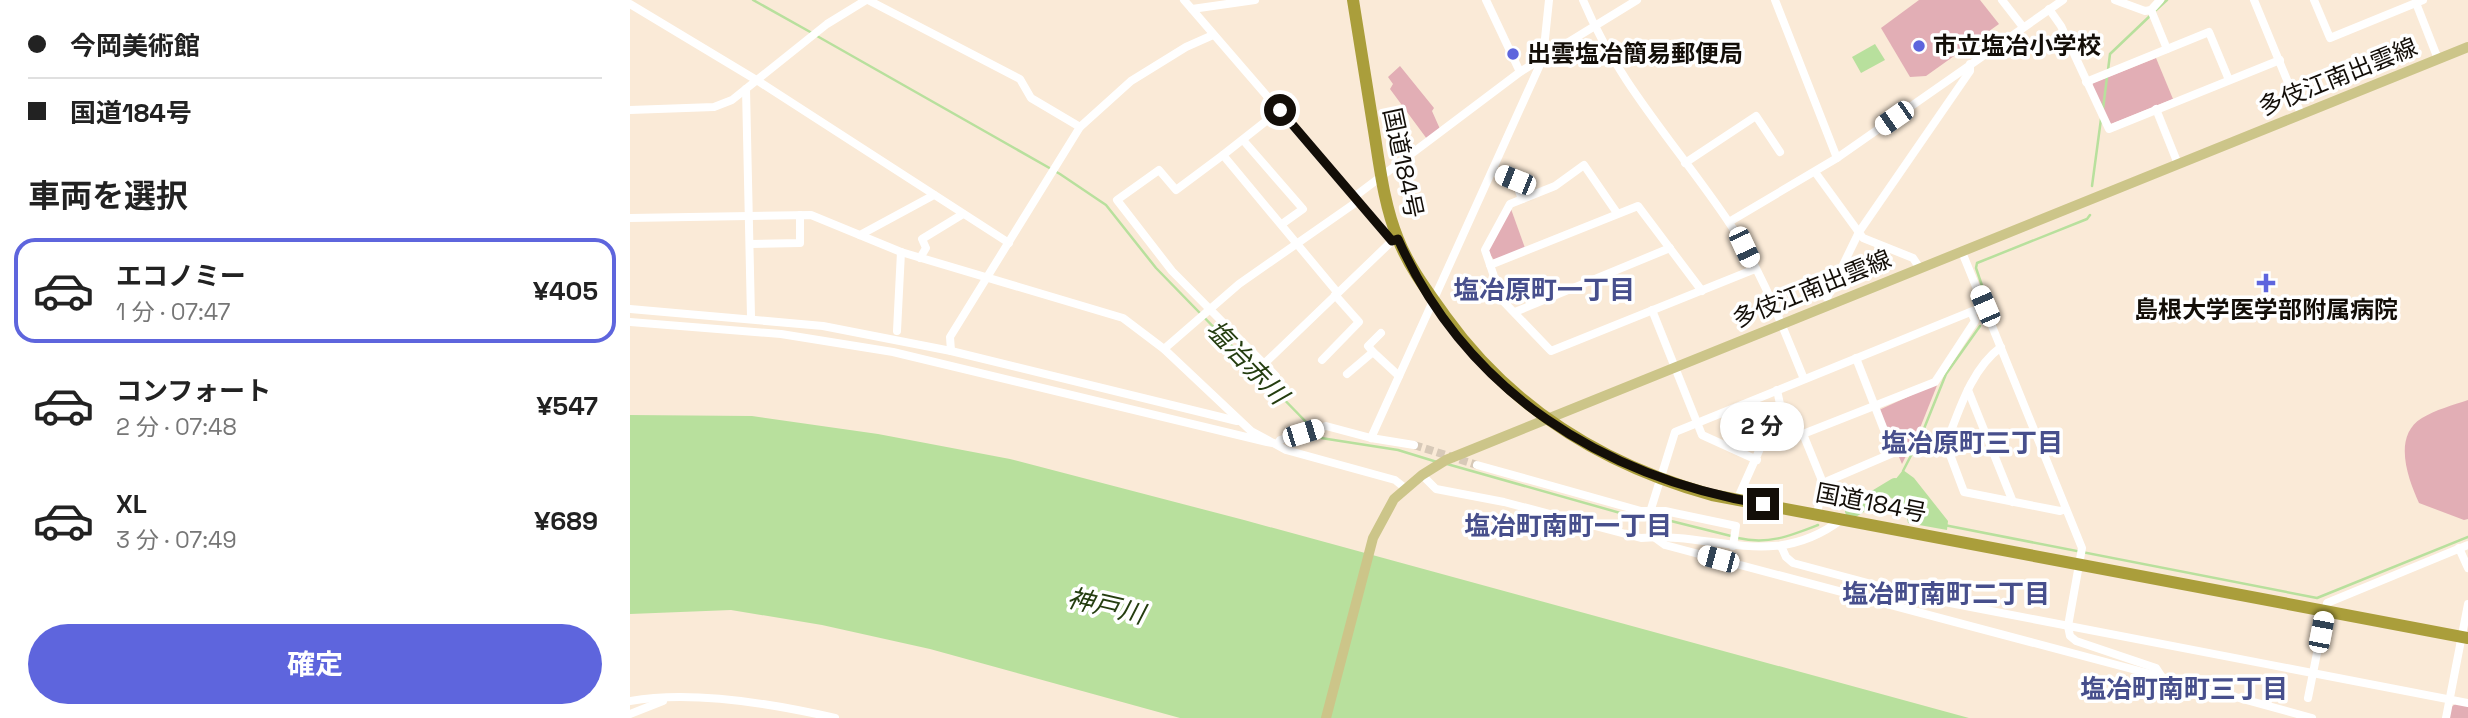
<!DOCTYPE html>
<html lang="ja">
<head>
<meta charset="utf-8">
<style>
	:root { --surface:#fff; --page:#f6f6f6; --text:#222; --muted:#767676; --line:#e0e0e0; --accent:#5e65dd }
	body { margin:0; font-family:"Space Grotesk","Noto Sans JP",sans-serif; background:var(--page); color:var(--text); height:100vh; display:flex; flex-direction:column; font-size:26px; white-space:nowrap }
	* { box-sizing:border-box; margin:0 }
	p { font-size:23px; color:var(--muted) }
	.icon { flex:none; width:38px; height:38px; fill:none; stroke:currentColor; stroke-width:2; stroke-linecap:round; stroke-linejoin:round }
	.map { position:relative; flex:1; overflow:hidden }
	.side { display:flex; flex-direction:column; background:var(--surface); width:630px }
	.side>* { flex:none }
	.guide { display:grid; align-content:center; height:154px; padding:0 28px; background:var(--surface) }
	.end { position:absolute; width:32px; height:32px; margin:-16px; border:9px solid #130e08; background:#fff; box-shadow:0 0 0 4px #fff }
	.from { border-radius:50% }
	.bubble { position:absolute; height:49px; border-radius:24px; background:var(--surface); box-shadow:0 2px 5px #0004; font-size:23px; font-weight:700; line-height:49px; text-align:center }
	.car { position:absolute; width:21px; height:42px; margin:-21px -10px; border-radius:9px; box-shadow:0 0 5px 2px #0007; background:linear-gradient(#fff 24%,#345 0 40%,#fff 0 76%,#345 0 86%,#fff 0) }
	.guide b { display:flex; align-items:center; gap:24px; height:66px; font-size:26px }
	.guide b+b { border-top:2px solid var(--line) }
	.guide i { width:18px; height:18px; background:var(--text) }
	ul { padding:0; list-style:none }
	li { display:flex; align-items:center; gap:21px; height:105px; margin:0 14px 10px; padding:0 14px; border:4px solid transparent; border-radius:21px }
	li div { flex:1 }
	li b { display:block; font-size:26px }
	li em { font-style:normal; font-weight:700 }
	li.on { border-color:var(--accent) }
	li>.icon { width:63px; height:63px; stroke-width:1.5 }
	h2 { padding:0 28px; font-size:32px; line-height:84px }
	.button { display:flex; gap:14px; margin-top:auto; padding:14px 28px }
	.button a { flex:1; height:80px; border-radius:42px; background:var(--accent); color:#fff; font-size:28px; font-weight:700; line-height:80px; text-align:center }
	main { display:flex; flex:1; min-height:0 }
	.map>svg:first-child { display:block }
	.green { fill:#e2aeb5 }
	.water { fill:#b8e09d }
	.lines { fill:none; stroke-linecap:round; stroke-linejoin:round }
	.stream { stroke:#b8e09d; stroke-width:2.5 }
	.river { stroke:#b8e09d; stroke-width:14 }
	.minor-tunnel { stroke:#d7c9b8; stroke-width:8; stroke-dasharray:8 4; stroke-linecap:butt }
	.minor { stroke:#fff; stroke-width:8 }
	.major { stroke:#ccc589; stroke-width:10 }
	.highway { stroke:#aa9e3b; stroke-width:12 }
	.route { stroke:#130e08; stroke-width:9 }
	.poi-dot { fill:#5e65dd; stroke:#fff; stroke-width:2.5 }
	.labels { text-anchor:middle; stroke-width:7; stroke-linejoin:round; paint-order:stroke }
	.poi-label { font-size:24px; font-weight:bold; fill:#130e08; stroke:#fff; text-anchor:start }
	.street-label { font-size:24px; fill:#130e08; stroke:#fff }
	.neighbourhood-label { font-size:26px; font-weight:bold; fill:#474f8c; stroke:#fff }
	.water-label { font-size:26px; font-style:italic; fill:#243d0f; stroke:#fff }
</style>
</head>
<body>
<main>
<section class="side">
<div class="guide">
<b><i class="from"></i>今岡美術館</b>
<b><i></i>国道184号</b>
</div>
<h2>車両を選択</h2>
<ul>
<li class="on"><svg class="icon" aria-label="car" viewBox="0 0 24 24"><path d="M5 17H2v-5l4-1 3-4h7l3 4 3 1v5h-3M9 17h6M6 11h13"/><circle cx="7" cy="17" r="2"/><circle cx="17" cy="17" r="2"/></svg><div><b>エコノミー</b><p>1 分 · 07:47</p></div><em>¥405</em></li>
<li><svg class="icon" aria-label="car" viewBox="0 0 24 24"><path d="M5 17H2v-5l4-1 3-4h7l3 4 3 1v5h-3M9 17h6M6 11h13"/><circle cx="7" cy="17" r="2"/><circle cx="17" cy="17" r="2"/></svg><div><b>コンフォート</b><p>2 分 · 07:48</p></div><em>¥547</em></li>
<li><svg class="icon" aria-label="car" viewBox="0 0 24 24"><path d="M5 17H2v-5l4-1 3-4h7l3 4 3 1v5h-3M9 17h6M6 11h13"/><circle cx="7" cy="17" r="2"/><circle cx="17" cy="17" r="2"/></svg><div><b>XL</b><p>3 分 · 07:49</p></div><em>¥689</em></li>
</ul>
<div class="button"><a>確定</a></div>
</section>
<div class="map">
<svg width="1838" height="718" viewBox="0 0 1838 718">
	<rect width="100%" height="100%" fill="#faead7"/>
	<!-- green -->
	<g class="green">
		<path d="M1289,0h61l19,24 -73,52 -16,1 -29,-49z"/>
		<path d="M1526,58l17,41 -62,25 -3,-3 -16,-35 1,-3z"/>
		<path d="M770,66l34,42 -2,3 8,18 -13,10 -37,-50 3,-5 -5,-7z"/>
		<path d="M881,209l14,39 -31,12 -7,-10z"/>
		<path d="M1308,383l-18,45 -18,36 -23,-54z"/>
		<path d="M1838,400v119l-4,1 -45,-17c-11,-24 -27,-67 3,-85 13,-8 31,-13 46,-18z"/>
		<path d="M1827,703l11,2v13h-20l3,-11z"/>
	</g>
	<!-- water -->
	<g class="water">
		<path d="M1245,44l10,16 -24,13 -9,-16z"/>
		<path d="M0,415l122,1 126,18 132,25 234,61 725,198h-789l-250,-69 -108,-24 -91,-15 -101,4z"/>
		<path d="M1273,470l11,8 34,43 -1,9 -39,-7 -3,-17 -26,-15 16,-11z"/>
	</g>
	<g class="lines">
		<!-- stream -->
		<g class="stream">
			<path d="M123,0l59,33"/>
			<path d="M1526,10l11,-10"/>
			<path d="M187,36l243,138 46,31 50,63 155,159"/>
			<path d="M1478,70l2,-16 42,-40"/>
			<path d="M1473,109l4,-32"/>
			<path d="M1462,186l9,-67"/>
			<path d="M1361,312l-15,-44 1,-5 110,-44 3,-4"/>
			<path d="M686,432l5,6 77,12 39,12"/>
			<path d="M817,464l191,54 17,-1 76,19"/>
			<path d="M1273,471l18,-35 25,-62 34,-48"/>
			<path d="M1314,525l373,73 151,-61"/>
			<path d="M1108,538c30,7 52,-2 80,-13"/>
		</g>
		<!-- river -->
		<path class="river" d="M1222,511l43,-26"/>
		<!-- minor-tunnel -->
		<path class="minor-tunnel" d="M784,445l63,20"/>
		<!-- minor -->
		<g class="minor">
			<path d="M238,0l152,79 11,19 49,29"/>
			<path d="M554,0l208,241 6,-2"/>
			<path d="M856,0l34,72"/>
			<path d="M953,0c35,84 97,149 147,224 32,47 52,102 74,155"/>
			<path d="M1145,0l62,158"/>
			<path d="M1372,0l21,27"/>
			<path d="M1485,0l30,11 6,-1"/>
			<path d="M1530,0l-9,10 16,39"/>
			<path d="M1624,0l47,114"/>
			<path d="M1684,0l16,38 93,-38"/>
			<path d="M1786,3l22,56"/>
			<path d="M0,4l128,77 251,162"/>
			<path d="M562,9l63,-9"/>
			<path d="M1419,9l12,17 48,103 171,-69"/>
			<path d="M1456,82l123,-50 20,48"/>
			<path d="M116,89l5,228"/>
			<path d="M1526,109l22,55"/>
			<path d="M0,110l84,-3 18,-7 95,-76 39,-24"/>
			<path d="M650,110l-57,45 114,137"/>
			<path d="M613,140l60,69 -21,15"/>
			<path d="M593,155l-47,35 -17,-20 -42,30 55,71 104,105"/>
			<path d="M1055,163l71,-47 24,36"/>
			<path d="M864,172l21,8 7,19"/>
			<path d="M1185,172l48,66 50,20 6,9"/>
			<path d="M724,197l166,-125 117,-72"/>
			<path d="M987,213l-33,-48 -29,21 -45,18 -25,46 17,50 49,51 204,-82"/>
			<path d="M0,218l181,-3 90,37 222,66 41,31 87,82 35,19 109,30 10,8"/>
			<path d="M1099,222l108,-64 226,-158"/>
			<path d="M230,235l74,-40"/>
			<path d="M120,244l50,-1v-28"/>
			<path d="M1332,252l120,296 -14,78 2,10 6,5 80,27 6,9 150,41"/>
			<path d="M290,258l6,-10 -4,-9 41,-25"/>
			<path d="M860,265l148,-59 64,85"/>
			<path d="M1197,298l32,-66 111,-161v-7"/>
			<path d="M0,309l193,17 128,25 286,70"/>
			<path d="M1022,310l50,125 55,25"/>
			<path d="M885,312l155,-64"/>
			<path d="M0,322l151,12 112,18 374,90 11,2 2,-4 46,-14 45,12 43,7"/>
			<path d="M267,331l4,-79"/>
			<path d="M1371,347c-30,22 -42,64 -55,97l18,48 96,19 6,-2"/>
			<path d="M534,349l75,-65 119,-83"/>
			<path d="M321,351l-1,-14 130,-210 51,-46 55,-34 27,-12"/>
			<path d="M743,352l-5,-6 13,-13"/>
			<path d="M692,360l37,-38 -24,-27"/>
			<path d="M635,363l127,-122"/>
			<path d="M717,374l26,-22 26,24"/>
			<path d="M1338,390l45,112"/>
			<path d="M741,438l172,-380 6,-58"/>
			<path d="M847,465l164,46h24l71,15 -3,20"/>
			<path d="M792,475l14,14 68,13 137,36c73,-7 132,34 201,-19"/>
			<path d="M1193,483l70,-30 -37,-95"/>
			<path d="M1107,500l43,-96 -3,-14"/>
			<path d="M1021,509l24,-77 310,-126"/>
			<path d="M1187,514l6,-31 -20,-49 132,-52 40,-61 -4,-9"/>
			<path d="M1024,537l11,8 497,132"/>
			<path d="M1151,546l5,11 7,6 131,35 544,105"/>
			<path d="M1829,548l9,20"/>
			<path d="M1678,698l19,-95 141,-58"/>
			<path d="M0,701c62,-11 144,3 205,17"/>
			<path d="M0,714l33,-13"/>
			<path d="M1816,718l22,-114"/>
		</g>
		<!-- major -->
		<path class="major" d="M696,718l47,-180 21,-39 28,-24 24,-15 1022,-413"/>
		<!-- highway -->
		<path class="highway" d="M723,0c7,44 14,87 21,131 6,37 10,74 24,108 11,28 30,53 47,77 66,92 158,149 267,179l756,143"/>
	</g>
	<g class="lines">
		<!-- route -->
		<path class="route" d="M650,110l112,131 6,-2c68,153 205,238 365,265"/>
	</g>
	<!-- markers -->
	<g class="poi-dot">
		<circle cx="1289" cy="46" r="7"/>
		<circle cx="883" cy="54" r="7"/>
		<path d="M1632.5 272.5h7v7h7v7h-7v7h-7v-7h-7v-7h7z"/>
	</g>
	<g class="labels">
		<!-- poi labels -->
		<g class="poi-label">
			<text x="1303" y="54">市立塩冶小学校</text>
			<text x="897" y="62">出雲塩冶簡易郵便局</text>
			<text x="1636" y="318" text-anchor="middle">島根大学医学部附属病院</text>
		</g>
		<!-- street labels -->
		<g class="street-label">
			<text transform="translate(1708 77) rotate(-22)" y="8">多伎江南出雲線</text>
			<text transform="translate(773 163) rotate(78)" y="8">国道184号</text>
			<text transform="translate(1182 289) rotate(-22)" y="8">多伎江南出雲線</text>
			<text transform="translate(1241 503) rotate(11)" y="8">国道184号</text>
		</g>
		<!-- neighbourhood labels -->
		<g class="neighbourhood-label">
			<text x="914" y="299">塩冶原町一丁目</text>
			<text x="1342" y="452">塩冶原町三丁目</text>
			<text x="938" y="535">塩冶町南町一丁目</text>
			<text x="1316" y="603">塩冶町南町二丁目</text>
			<text x="1554" y="698">塩冶町南町三丁目</text>
		</g>
		<!-- water labels -->
		<g class="water-label">
			<text transform="translate(617 362) rotate(46)" y="9">塩冶赤川</text>
			<text transform="translate(476 606) rotate(13)" y="9">神戸川</text>
		</g>
	</g>
</svg>
<i class="end from" style="left:650px;top:110px"></i>
<i class="end" style="left:1133px;top:504px"></i>
<div class="bubble" style="left:1090px;top:402px;width:84px">2 分</div>
<i class="car" style="left:1264px;top:118px;rotate:235deg"></i>
<i class="car" style="left:885px;top:180px;rotate:292deg"></i>
<i class="car" style="left:1114px;top:247px;rotate:155deg"></i>
<i class="car" style="left:1355px;top:306px;rotate:337deg"></i>
<i class="car" style="left:673px;top:433px;rotate:73deg"></i>
<i class="car" style="left:1088px;top:559px;rotate:285deg"></i>
<i class="car" style="left:1691px;top:632px;rotate:11deg"></i>
</div>
</main>
</body>
</html>
